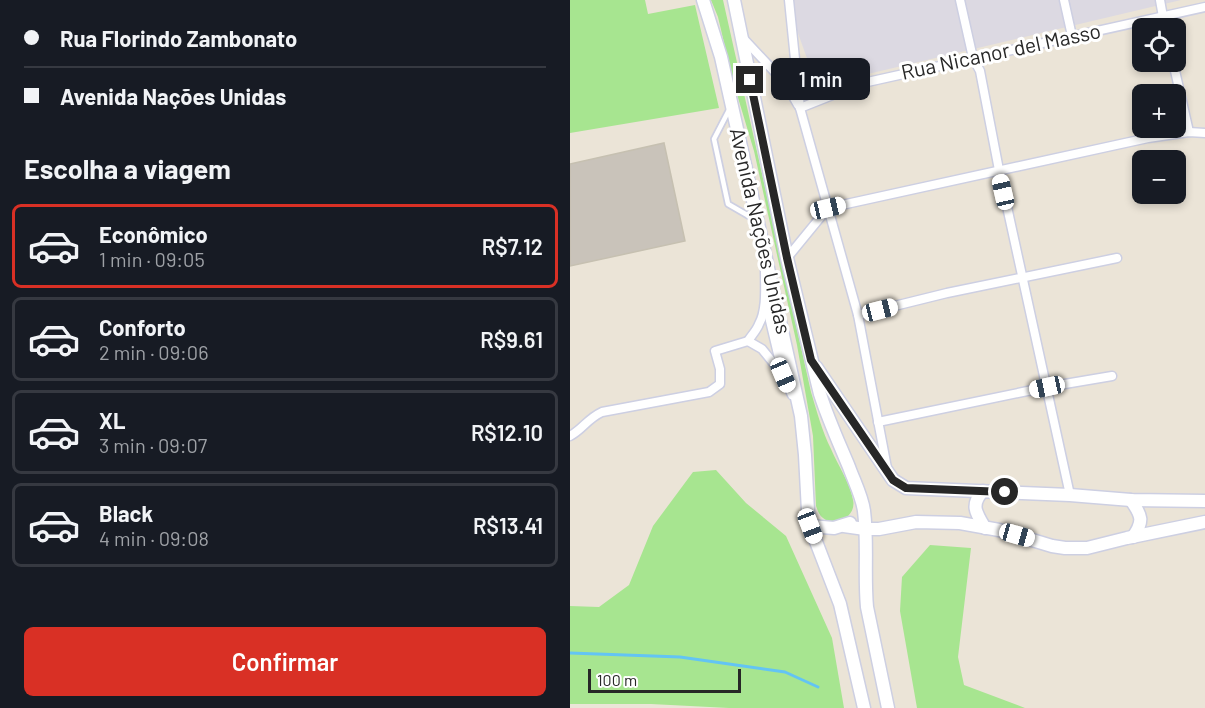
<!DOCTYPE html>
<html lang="pt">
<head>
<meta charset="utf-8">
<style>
	:root { --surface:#171b24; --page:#242831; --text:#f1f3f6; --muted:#9ea1a6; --line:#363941; --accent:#d93025 }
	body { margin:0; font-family:Barlow,sans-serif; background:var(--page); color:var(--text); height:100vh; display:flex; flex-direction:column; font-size:22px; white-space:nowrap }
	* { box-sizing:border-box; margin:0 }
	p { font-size:20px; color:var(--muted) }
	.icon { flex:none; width:33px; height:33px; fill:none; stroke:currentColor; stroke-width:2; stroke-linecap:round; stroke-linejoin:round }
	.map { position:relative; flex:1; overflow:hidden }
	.panel { display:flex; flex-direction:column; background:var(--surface); width:570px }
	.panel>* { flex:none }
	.hud { display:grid; align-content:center; height:132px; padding:0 24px; background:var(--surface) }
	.controls { position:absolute; left:562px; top:18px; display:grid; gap:12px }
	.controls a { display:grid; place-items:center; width:54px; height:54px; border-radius:9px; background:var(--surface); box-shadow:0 3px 9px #0003; font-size:30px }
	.scale { position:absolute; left:18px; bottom:15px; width:153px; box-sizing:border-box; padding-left:6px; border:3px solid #272727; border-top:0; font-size:16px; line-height:21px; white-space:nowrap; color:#272727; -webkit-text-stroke:4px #fff; paint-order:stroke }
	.end { position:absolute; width:27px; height:27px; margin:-14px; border:8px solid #272727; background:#fff; box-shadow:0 0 0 3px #fff }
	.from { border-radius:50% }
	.bubble { position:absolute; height:42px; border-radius:9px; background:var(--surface); box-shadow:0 3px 9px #0003; font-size:20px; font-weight:600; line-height:42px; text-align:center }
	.car { position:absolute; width:18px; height:36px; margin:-18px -9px; border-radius:8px; box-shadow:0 0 4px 2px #0007; background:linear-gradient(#fff 24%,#345 0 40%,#fff 0 76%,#345 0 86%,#fff 0) }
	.hud b { display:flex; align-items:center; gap:21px; height:57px; font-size:22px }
	.hud b+b { border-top:2px solid var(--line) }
	.hud i { width:15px; height:15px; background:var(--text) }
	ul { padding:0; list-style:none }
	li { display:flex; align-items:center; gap:18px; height:84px; margin:0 12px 9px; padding:0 12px; border:3px solid var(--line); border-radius:9px }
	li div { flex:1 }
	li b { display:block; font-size:22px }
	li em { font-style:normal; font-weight:600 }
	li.active { border-color:var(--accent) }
	li>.icon { width:54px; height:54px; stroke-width:1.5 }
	h2 { padding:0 24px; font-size:27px; line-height:72px }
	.cta { display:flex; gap:12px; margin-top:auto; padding:12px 24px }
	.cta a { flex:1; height:69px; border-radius:9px; background:var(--accent); color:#fff; font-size:24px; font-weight:600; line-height:69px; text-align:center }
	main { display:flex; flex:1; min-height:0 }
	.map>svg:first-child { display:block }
	.industrial { fill:#dcd9e2 }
	.green { fill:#a7e590 }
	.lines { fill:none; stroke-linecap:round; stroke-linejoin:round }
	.stream { stroke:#63c4f4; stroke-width:3 }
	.building { fill:#c9c3ba; stroke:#c6c0b1; stroke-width:1.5 }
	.lane-casing { stroke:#cdcfe2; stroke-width:8 }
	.street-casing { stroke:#cdcfe2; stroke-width:11 }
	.secondary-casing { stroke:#cdcfe2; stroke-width:15 }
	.lane { stroke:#fff; stroke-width:4.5 }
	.street { stroke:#fff; stroke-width:8 }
	.secondary { stroke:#fff; stroke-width:12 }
	.route { stroke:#272727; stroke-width:8 }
	.labels { text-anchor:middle; stroke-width:6; stroke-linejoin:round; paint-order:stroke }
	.street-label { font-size:21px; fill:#272727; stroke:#fff }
</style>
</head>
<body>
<main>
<section class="panel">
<div class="hud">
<b><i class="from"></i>Rua Florindo Zambonato</b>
<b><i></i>Avenida Nações Unidas</b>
</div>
<h2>Escolha a viagem</h2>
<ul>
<li class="active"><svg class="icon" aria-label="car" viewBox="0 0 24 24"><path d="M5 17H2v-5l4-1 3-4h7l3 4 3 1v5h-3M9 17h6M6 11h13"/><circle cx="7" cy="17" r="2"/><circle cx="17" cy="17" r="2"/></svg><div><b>Econômico</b><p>1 min · 09:05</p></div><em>R$7.12</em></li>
<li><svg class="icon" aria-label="car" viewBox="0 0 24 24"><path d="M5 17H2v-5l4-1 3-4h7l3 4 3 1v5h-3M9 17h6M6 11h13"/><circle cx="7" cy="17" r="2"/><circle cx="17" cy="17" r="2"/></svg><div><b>Conforto</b><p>2 min · 09:06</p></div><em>R$9.61</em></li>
<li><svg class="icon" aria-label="car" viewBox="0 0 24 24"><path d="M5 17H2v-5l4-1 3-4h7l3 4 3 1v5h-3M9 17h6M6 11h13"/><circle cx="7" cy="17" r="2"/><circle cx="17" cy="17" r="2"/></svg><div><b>XL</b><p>3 min · 09:07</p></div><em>R$12.10</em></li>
<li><svg class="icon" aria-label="car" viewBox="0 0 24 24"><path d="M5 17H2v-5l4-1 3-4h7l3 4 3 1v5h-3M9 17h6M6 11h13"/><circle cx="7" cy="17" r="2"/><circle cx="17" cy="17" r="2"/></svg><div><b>Black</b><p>4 min · 09:08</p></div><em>R$13.41</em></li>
</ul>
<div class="cta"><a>Confirmar</a></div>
</section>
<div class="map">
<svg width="635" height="708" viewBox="0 0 635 708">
	<rect width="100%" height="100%" fill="#ebe4d7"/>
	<!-- industrial -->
	<path class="industrial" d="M216,0h395l-364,86z"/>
	<!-- green -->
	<g class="green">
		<path d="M0,0h75l3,14 47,-9 24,103 -149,25z"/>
		<path d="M141,0h12l88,392c6,20 11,39 20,57 7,17 19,33 22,51 4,16 -18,29 -30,18 -4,-3 -5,-7 -7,-12l-3,-70 -16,-91 -43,-194 -21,-70 -15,-64z"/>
		<path d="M146,470l30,33 40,33 46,102 12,70h-115l-78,-4h-81v-98l29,1 30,-22 24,-59 40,-54z"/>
		<path d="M360,545l41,3 -13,109 6,28 61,23h-108l-17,-97 2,-34z"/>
	</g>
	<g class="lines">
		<!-- stream -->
		<path class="stream" d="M0,653l110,4 105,15 33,15"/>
	</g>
	<!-- building -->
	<path class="building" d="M94,143l21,98 -115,25v-102z"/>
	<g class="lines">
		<defs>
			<path id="lane" d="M159,110l-15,29 14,65 26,15"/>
			<g id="street">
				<path d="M219,0l11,108 58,207 29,153"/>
				<path d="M390,0l13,58 7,13 19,99 71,325"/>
				<path d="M494,0l8,36"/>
				<path d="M590,0l5,28"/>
				<path d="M172,37l44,47 12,21"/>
				<path d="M603,62l16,70"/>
				<path d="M230,108l63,-25 342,-76"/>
				<path d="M217,258l41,-50 320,-70 41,-6 16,1"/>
				<path d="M195,269c0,17 2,41 -6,55 -2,6 -8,12 -11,17l14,8 21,26"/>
				<path d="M196,304l17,71 9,20"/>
				<path d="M288,315l89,-22 170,-35"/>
				<path d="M308,422l169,-35 65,-11"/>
				<path d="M0,436c13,-7 17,-17 32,-24l107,-20 11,-8v-15l-5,-18 33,-10"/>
			</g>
			<g id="secondary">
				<path d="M133,0l18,57 80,359 4,39 3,56 2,15 30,78 24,104"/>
				<path d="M164,0l53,258 33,136c8,25 19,49 29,73 5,14 13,29 15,44 4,32 0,64 3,96l21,101"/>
				<path d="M246,367l77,113 13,8 164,7 61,5 74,1"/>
				<path d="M413,491c-13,14 -7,22 2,37"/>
				<path d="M561,500c11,16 13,21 2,37"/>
				<path d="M240,526l24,2 16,-5"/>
				<path d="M274,526l21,3h14l37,-7 44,1 39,7 53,16 13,2h22l40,-10 78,-16"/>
			</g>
		</defs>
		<!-- lane casing -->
		<use href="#lane" class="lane-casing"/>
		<!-- street casing -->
		<use href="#street" class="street-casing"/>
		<!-- secondary casing -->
		<use href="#secondary" class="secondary-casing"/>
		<!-- lane -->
		<use href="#lane" class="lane"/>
		<!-- street -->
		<use href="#street" class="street"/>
		<!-- secondary -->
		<use href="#secondary" class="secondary"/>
	</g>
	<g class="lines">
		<!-- route -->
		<path class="route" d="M180,80l37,178 24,102 82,120 13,8 99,4"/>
	</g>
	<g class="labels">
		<!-- street labels -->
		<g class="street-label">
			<text transform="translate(431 52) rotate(-12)" y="7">Rua Nicanor del Masso</text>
			<text transform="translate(190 231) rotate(77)" y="7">Avenida Nações Unidas</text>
		</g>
	</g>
</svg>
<div class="controls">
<a><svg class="icon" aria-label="locate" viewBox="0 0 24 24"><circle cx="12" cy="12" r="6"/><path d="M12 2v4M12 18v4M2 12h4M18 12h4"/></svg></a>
<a>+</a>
<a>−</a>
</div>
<div class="scale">100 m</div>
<i class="end from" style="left:435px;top:492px"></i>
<i class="end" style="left:180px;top:80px"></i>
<div class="bubble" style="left:201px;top:58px;width:99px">1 min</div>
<i class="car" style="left:433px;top:192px;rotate:347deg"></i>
<i class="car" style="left:258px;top:208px;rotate:77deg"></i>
<i class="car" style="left:310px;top:310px;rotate:76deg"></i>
<i class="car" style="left:213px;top:375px;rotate:157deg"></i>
<i class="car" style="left:477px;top:387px;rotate:258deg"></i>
<i class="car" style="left:240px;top:526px;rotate:159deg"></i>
<i class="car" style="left:447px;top:535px;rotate:106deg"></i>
</div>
</main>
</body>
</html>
